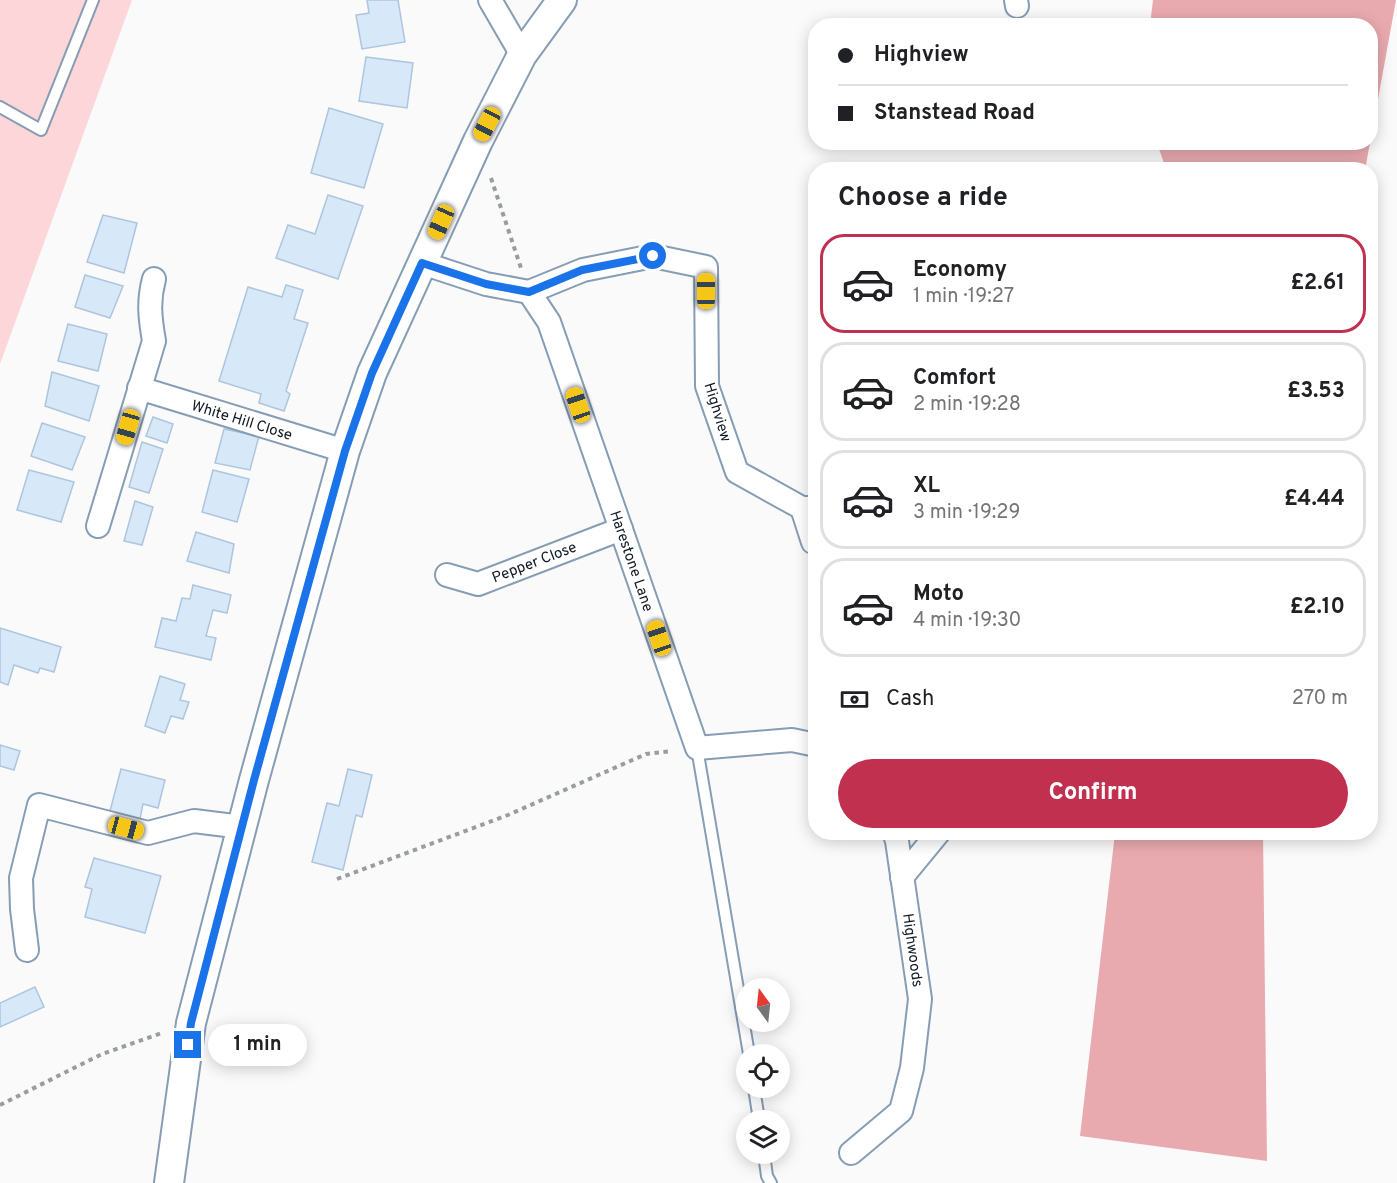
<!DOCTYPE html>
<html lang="en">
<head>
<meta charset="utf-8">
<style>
	:root { --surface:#fff; --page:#f2f2f2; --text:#202124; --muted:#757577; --line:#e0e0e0; --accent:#c1304f }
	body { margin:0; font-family:Overpass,sans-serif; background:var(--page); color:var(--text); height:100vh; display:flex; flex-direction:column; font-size:22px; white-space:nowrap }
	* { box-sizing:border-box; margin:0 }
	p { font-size:20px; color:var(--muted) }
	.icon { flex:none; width:33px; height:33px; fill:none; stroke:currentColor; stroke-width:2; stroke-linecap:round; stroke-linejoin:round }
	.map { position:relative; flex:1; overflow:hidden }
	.drawer { position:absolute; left:808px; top:162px; width:570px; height:678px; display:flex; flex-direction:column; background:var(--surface); border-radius:24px; box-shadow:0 3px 15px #0003 }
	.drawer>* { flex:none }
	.hud { position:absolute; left:808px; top:18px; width:570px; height:132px; border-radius:24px; box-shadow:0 3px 15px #0003; display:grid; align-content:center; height:132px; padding:0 30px; background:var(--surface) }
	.needle { width:39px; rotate:345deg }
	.buttons { position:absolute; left:736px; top:978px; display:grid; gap:12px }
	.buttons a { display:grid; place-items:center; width:54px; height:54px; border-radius:50%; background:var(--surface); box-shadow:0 3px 15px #0003; font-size:30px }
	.end { position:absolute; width:27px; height:27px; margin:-14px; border:8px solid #1a73e8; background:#fff; box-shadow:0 0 0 3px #fff }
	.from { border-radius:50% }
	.bubble { position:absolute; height:42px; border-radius:21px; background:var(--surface); box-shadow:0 3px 15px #0003; font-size:20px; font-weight:700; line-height:42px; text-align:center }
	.car { position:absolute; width:18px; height:36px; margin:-18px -9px; border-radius:8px; box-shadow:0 0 4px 2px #0007; background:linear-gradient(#f5c518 24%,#345 0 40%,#f5c518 0 76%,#345 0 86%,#f5c518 0) }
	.hud b { display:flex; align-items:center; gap:21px; height:57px; font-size:22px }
	.hud b+b { border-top:2px solid var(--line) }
	.hud i { width:15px; height:15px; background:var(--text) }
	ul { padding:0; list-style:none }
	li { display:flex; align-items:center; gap:18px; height:99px; margin:0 12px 9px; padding:0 18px; border:3px solid var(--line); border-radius:24px }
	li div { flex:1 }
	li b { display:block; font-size:22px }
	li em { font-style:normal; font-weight:700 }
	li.selected { border-color:var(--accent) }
	li>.icon { width:54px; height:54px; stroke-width:1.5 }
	h2 { padding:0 30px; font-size:27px; line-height:72px }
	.pay { display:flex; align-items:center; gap:15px; height:66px; padding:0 30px; font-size:22px }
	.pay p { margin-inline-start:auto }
	.primary-button { display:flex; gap:12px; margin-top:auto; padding:12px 30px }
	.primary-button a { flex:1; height:69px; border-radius:36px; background:var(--accent); color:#fff; font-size:24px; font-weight:700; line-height:69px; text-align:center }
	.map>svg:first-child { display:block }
	.green { fill:#fcd6d9 }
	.forest { fill:#e9aaaf }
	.building { fill:#d7e8f9; stroke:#adc5dd; stroke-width:1.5 }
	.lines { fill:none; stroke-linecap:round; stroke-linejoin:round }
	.service-casing { stroke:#869db4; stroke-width:14 }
	.minor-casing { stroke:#869db4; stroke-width:26 }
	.tertiary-casing { stroke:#869db4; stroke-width:32 }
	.path { stroke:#999da1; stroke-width:4; stroke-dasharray:4.5 4.5; stroke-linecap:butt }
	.service { stroke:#fff; stroke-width:10 }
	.minor { stroke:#fff; stroke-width:22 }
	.tertiary { stroke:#fff; stroke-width:28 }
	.route { stroke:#1a73e8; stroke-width:8 }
	.labels { text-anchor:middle; stroke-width:4.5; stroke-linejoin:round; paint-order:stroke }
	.street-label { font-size:15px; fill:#111a23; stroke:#fff }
</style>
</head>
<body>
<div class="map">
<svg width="1397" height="1183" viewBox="0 0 1397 1183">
	<rect width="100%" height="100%" fill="#fafafa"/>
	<!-- green -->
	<path class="green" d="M0,0h132l-132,364z"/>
	<!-- forest -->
	<g class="forest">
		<path d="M1153,0h243l-25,138v-112l-221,-1z"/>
		<path d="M1157,143v-1l213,1 -5,27 -199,-1z"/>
		<path d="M1115,833h148l4,328 -187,-25z"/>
	</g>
	<!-- building -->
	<g class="building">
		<path d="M367,0h31l7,42 -43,7 -6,-34 13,-2z"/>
		<path d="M366,57l47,6 -6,45 -48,-7z"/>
		<path d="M329,108l54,16 -19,64 -53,-15z"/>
		<path d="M328,195l35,11 -25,73 -62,-21 12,-33 27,9z"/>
		<path d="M103,215l34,8 -13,50 -37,-11z"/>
		<path d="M85,275l38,11 -13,32 -35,-11z"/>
		<path d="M286,285l17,5 -9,29 14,4 -22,68 4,3 -6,17 -25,-8 2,-9 -42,-13 29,-94 34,10z"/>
		<path d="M68,324l39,10 -9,37 -40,-10z"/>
		<path d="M52,372l47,14 -10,35 -44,-15z"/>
		<path d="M153,417l20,7 -6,19 -21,-7z"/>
		<path d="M42,423l43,14 -13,33 -41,-14z"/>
		<path d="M224,429l35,7 -9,34 -35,-7z"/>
		<path d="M142,442l21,7 -14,44 -20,-6z"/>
		<path d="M29,470l45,12 -13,40 -44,-12z"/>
		<path d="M213,470l36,9 -12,43 -35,-10z"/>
		<path d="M135,501l18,6 -11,38 -18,-4z"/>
		<path d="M196,532l38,12 -5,29 -42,-12z"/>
		<path d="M193,585l38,10 -4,18 -14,-3 -7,26 10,2 -5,22 -56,-13 7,-29 14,3 6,-23 8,1z"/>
		<path d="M0,628l61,19 -7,25 -14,-4 -2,5 -24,-8 -6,20 -8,-3z"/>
		<path d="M160,676l25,8 -5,16 9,2 -6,17 -12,-3 -6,17 -20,-7z"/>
		<path d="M0,745l20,6 -6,19 -14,-4z"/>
		<path d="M121,769l44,11 -7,28 -15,-4 -3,15 -30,-8z"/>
		<path d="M348,769l24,6 -10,42 -6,-2 -13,55 -31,-8 15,-59 12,3z"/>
		<path d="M94,858l67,18 -16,57 -60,-16 7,-28 -7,-2z"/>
		<path d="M35,987l9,20 -44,20v-24z"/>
	</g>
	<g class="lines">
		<defs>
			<g id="service">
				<path d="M0,107l41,23 52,-130"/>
				<path d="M697,748l52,306"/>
				<path d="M754,1088l5,32"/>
				<path d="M764,1154l3,22 4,7"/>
			</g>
			<g id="minor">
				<path d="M490,0l32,55"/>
				<path d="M1016,0l1,6"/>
				<path d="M422,263l64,21 43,8"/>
				<path d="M529,292l20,30 148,426 95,-8 24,5"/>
				<path d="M529,292l54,-22 70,-14 53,11 1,119 30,86 65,36h14"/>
				<path d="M139,388l206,63"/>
				<path d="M802,508l11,34h3"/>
				<path d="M98,526l56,-185c-4,-23 -6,-40 0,-62"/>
				<path d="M447,575l31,9 143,-55"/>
				<path d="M902,877l37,-45"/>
				<path d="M27,950l-5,-41 -1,-31 18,-73 109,28 46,-12 48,6"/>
				<path d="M851,1153l50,-42 11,-43 8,-69 -23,-158 -3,-9"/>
			</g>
			<path id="tertiary" d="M169,1183l22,-160 63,-243 91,-329 27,-78 106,-232 44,-86 40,-55"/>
		</defs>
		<!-- service casing -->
		<use href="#service" class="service-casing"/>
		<!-- minor casing -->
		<use href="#minor" class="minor-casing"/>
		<!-- tertiary casing -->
		<use href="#tertiary" class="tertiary-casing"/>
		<!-- path -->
		<g class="path">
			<path d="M491,178l30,90"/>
			<path d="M337,879l171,-64 138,-61 26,-3"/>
			<path d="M0,1105l102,-51 60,-21"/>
		</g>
		<!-- service -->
		<use href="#service" class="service"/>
		<!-- minor -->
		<use href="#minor" class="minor"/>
		<!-- tertiary -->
		<use href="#tertiary" class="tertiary"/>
	</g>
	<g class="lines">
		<!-- route -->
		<path class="route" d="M188,1045l3,-22 63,-243 91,-329 27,-78 50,-110 64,21 43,8 53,-22 71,-14"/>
	</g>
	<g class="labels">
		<!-- street labels -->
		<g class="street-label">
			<text transform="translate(718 412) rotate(73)" y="5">Highview</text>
			<text transform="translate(242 420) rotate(17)" y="5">White Hill Close</text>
			<text transform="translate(632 561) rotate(71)" y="5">Harestone Lane</text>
			<text transform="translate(534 562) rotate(-21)" y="5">Pepper Close</text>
			<text transform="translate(913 950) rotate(82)" y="5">Highwoods</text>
		</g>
	</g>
</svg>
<div class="buttons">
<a><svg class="needle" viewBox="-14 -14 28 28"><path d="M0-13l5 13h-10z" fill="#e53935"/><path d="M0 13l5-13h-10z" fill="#757577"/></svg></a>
<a><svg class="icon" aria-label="locate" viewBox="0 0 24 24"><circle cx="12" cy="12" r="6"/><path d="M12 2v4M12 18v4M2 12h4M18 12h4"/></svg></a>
<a><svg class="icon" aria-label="layers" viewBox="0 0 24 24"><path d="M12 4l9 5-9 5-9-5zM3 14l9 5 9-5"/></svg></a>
</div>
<i class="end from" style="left:653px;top:256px"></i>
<i class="end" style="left:188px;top:1045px"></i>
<div class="bubble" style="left:208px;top:1024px;width:99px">1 min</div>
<i class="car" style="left:487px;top:124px;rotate:208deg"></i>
<i class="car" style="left:441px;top:222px;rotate:204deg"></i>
<i class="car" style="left:706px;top:291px;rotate:0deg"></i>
<i class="car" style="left:578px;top:405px;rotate:341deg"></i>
<i class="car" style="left:128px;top:427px;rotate:196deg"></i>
<i class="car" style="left:659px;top:638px;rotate:341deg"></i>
<i class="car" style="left:126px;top:828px;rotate:105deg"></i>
<div class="hud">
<b><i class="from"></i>Highview</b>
<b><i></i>Stanstead Road</b>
</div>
<section class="drawer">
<h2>Choose a ride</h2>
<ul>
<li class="selected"><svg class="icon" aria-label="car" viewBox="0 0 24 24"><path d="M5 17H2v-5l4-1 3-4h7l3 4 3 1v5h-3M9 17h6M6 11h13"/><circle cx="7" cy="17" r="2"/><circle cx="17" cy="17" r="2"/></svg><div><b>Economy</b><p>1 min · 19:27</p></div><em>£2.61</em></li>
<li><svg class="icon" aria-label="car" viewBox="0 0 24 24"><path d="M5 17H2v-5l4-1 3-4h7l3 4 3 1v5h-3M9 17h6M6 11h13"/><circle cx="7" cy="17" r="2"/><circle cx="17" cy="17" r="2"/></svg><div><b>Comfort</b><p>2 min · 19:28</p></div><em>£3.53</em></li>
<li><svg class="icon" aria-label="car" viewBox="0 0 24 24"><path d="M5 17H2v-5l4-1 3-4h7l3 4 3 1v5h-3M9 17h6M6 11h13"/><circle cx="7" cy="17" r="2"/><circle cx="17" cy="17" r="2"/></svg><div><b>XL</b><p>3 min · 19:29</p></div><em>£4.44</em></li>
<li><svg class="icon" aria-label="car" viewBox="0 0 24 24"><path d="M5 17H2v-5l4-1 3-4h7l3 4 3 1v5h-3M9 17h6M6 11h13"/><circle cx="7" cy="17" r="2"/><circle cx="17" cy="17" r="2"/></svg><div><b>Moto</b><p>4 min · 19:30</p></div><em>£2.10</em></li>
</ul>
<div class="pay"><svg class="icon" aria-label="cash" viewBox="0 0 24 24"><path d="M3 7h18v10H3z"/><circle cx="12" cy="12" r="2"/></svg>Cash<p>270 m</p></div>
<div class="primary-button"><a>Confirm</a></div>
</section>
</div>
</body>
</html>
